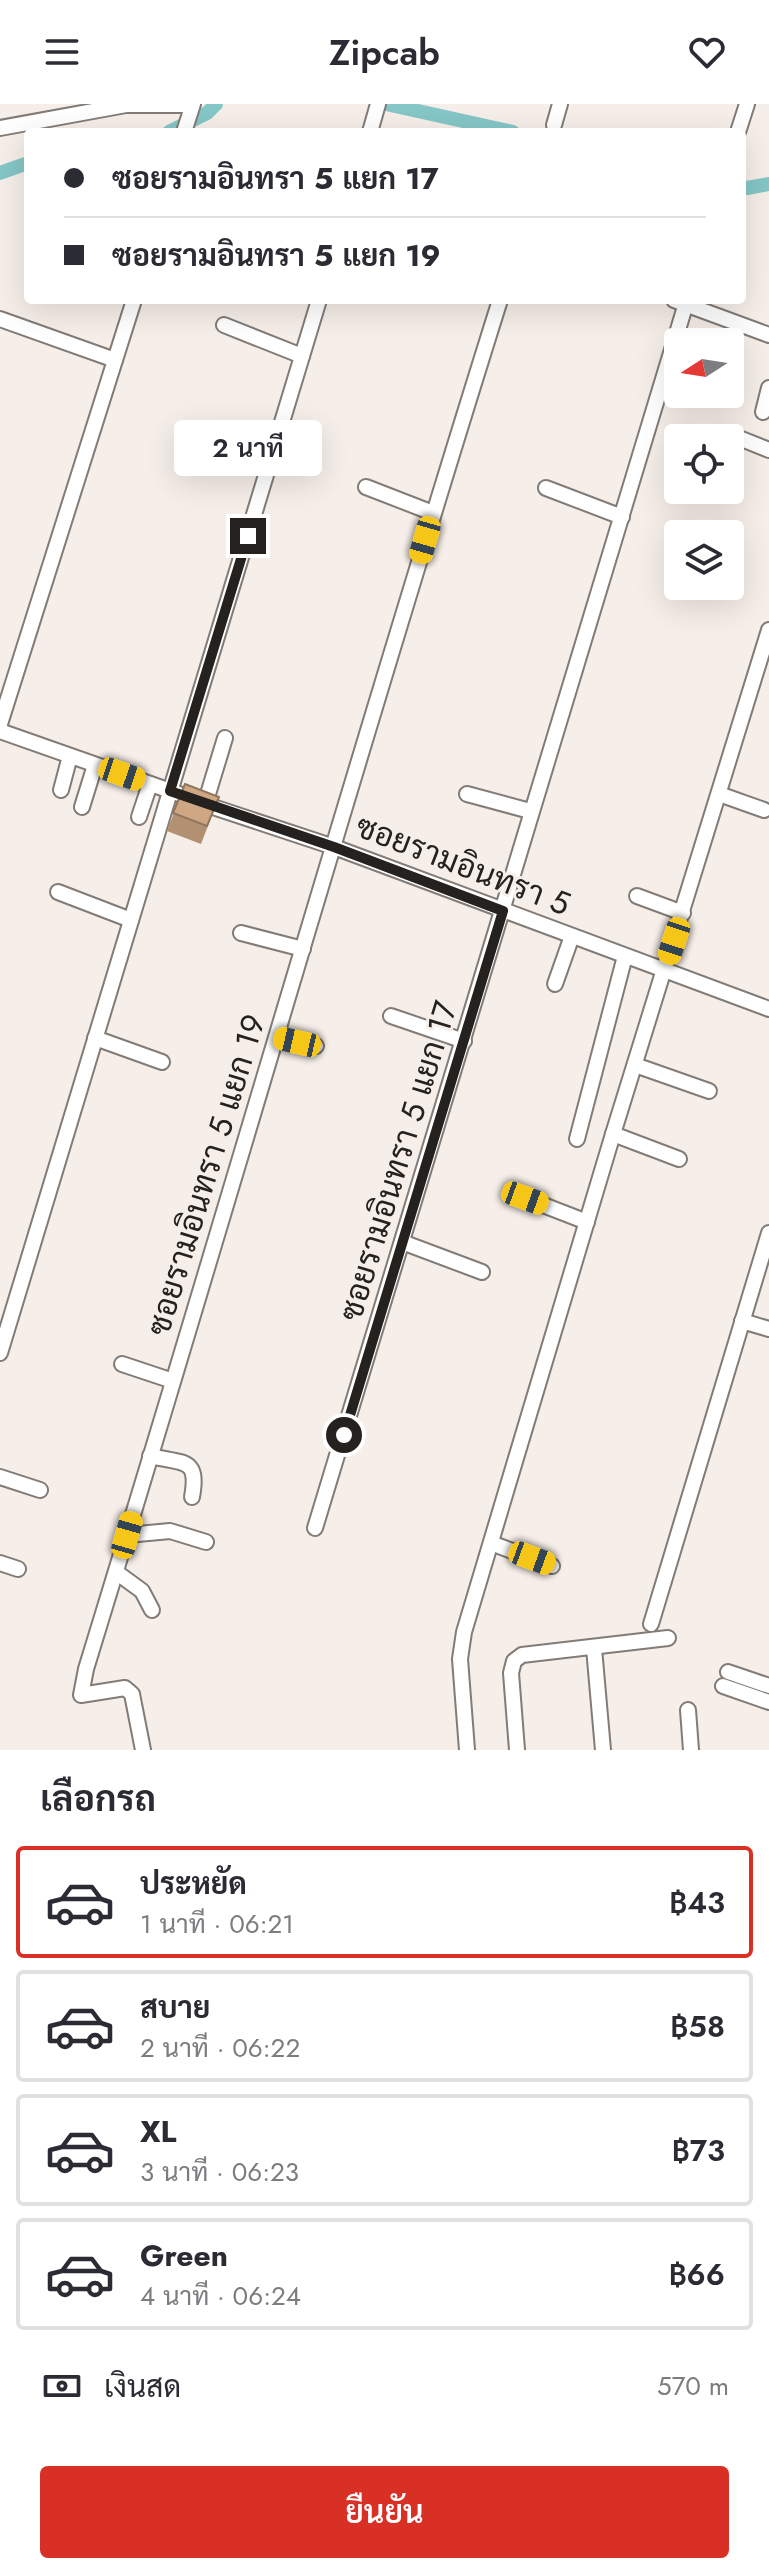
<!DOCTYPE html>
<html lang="th">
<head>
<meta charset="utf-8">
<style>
	:root { --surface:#fff; --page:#f2f2f3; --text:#2b2b33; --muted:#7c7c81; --line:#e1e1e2; --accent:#d93025 }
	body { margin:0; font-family:Jost,Sarabun,sans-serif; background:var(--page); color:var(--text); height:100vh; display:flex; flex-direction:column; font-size:30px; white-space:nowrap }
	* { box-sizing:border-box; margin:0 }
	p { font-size:26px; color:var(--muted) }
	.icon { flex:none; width:44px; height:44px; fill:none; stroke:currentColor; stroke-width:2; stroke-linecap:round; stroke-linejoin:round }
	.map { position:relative; height:1646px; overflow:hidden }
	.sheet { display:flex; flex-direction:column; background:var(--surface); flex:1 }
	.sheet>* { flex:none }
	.hud { position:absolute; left:24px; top:24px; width:722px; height:176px; border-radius:8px; box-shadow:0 8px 32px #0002; display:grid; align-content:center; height:176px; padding:0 40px; background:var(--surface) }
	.needle { width:52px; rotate:258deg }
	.buttons { position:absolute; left:664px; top:224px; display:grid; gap:16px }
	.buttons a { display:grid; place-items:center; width:80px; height:80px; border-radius:8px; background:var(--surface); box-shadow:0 8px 32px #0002; font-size:40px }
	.end { position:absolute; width:36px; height:36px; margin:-18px; border:10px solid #24211f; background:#fff; box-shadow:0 0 0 4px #fff }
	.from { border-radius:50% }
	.bubble { position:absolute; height:56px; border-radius:8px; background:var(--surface); box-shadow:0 8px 32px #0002; font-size:26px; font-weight:600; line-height:56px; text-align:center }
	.car { position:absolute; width:24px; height:48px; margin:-24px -12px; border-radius:10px; box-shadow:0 0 6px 2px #0007; background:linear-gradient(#f5c518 24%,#345 0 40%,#f5c518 0 76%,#345 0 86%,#f5c518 0) }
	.hud b { display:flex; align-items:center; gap:28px; height:76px; font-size:30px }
	.hud b+b { border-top:2px solid var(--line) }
	.hud i { width:20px; height:20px; background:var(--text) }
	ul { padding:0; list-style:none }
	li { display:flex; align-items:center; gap:24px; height:112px; margin:0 16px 12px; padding:0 24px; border:4px solid var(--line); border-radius:8px }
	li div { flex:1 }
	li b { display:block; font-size:30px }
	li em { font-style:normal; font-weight:600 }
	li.on { border-color:var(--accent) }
	li>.icon { width:72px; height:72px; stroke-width:1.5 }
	h2 { padding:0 40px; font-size:36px; line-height:96px }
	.pay { display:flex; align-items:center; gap:20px; height:88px; padding:0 40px; font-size:30px }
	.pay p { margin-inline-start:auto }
	.primary-button { display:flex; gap:16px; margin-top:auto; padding:16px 40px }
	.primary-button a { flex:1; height:92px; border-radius:8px; background:var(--accent); color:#fff; font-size:32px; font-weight:600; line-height:92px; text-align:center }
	header { display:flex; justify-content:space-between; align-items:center; height:104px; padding:0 40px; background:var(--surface); font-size:36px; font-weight:600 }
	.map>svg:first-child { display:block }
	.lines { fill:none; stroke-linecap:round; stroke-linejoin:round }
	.canal { stroke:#85c6c6; stroke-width:14 }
	.minor-casing { stroke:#827b76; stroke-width:18 }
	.minor { stroke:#fff; stroke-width:14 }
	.wall { fill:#b29072 }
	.building { fill:#cfa785; stroke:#91755d; stroke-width:2 }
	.route { stroke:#24211f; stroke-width:10 }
	.labels { text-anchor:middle; stroke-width:6; stroke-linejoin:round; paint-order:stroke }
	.street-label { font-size:32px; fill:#24211f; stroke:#f6eee8 }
</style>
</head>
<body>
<header><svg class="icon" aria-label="menu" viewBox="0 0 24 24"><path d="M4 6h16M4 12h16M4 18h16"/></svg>Zipcab<svg class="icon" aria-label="heart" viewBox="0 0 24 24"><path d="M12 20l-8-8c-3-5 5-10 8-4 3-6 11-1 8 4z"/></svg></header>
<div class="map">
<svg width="769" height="1646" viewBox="0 0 769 1646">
	<rect width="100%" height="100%" fill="#f6eee8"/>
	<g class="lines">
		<!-- canal -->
		<g class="canal">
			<path d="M386,0l127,28"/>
			<path d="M169,28l38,-19 9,-9"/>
			<path d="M0,69l28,-10"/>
			<path d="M742,82l5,2 22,-4"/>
		</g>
		<defs>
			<g id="minor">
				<path d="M554,21l6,-21"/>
				<path d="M0,24l126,-23h66"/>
				<path d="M184,28l9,-28"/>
				<path d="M370,28l8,-28"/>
				<path d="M738,28l9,-28"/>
				<path d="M674,196l95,35"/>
				<path d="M0,215l115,41"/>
				<path d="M224,221l78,31"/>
				<path d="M763,308l6,-24"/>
				<path d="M739,334l30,12"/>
				<path d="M366,383l67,26"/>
				<path d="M546,384l76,29"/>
				<path d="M0,620l134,-424"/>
				<path d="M0,627l179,63"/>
				<path d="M61,686l9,-34"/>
				<path d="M467,690l63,17"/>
				<path d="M719,690l45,16"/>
				<path d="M198,698l136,45 435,162"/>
				<path d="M205,700l20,-66"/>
				<path d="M82,703l13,-42"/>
				<path d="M139,713l11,-33"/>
				<path d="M58,788l73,28"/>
				<path d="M637,792l46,17"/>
				<path d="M241,829l62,16"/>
				<path d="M555,880l17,-48"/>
				<path d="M391,912l73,25"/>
				<path d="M278,933l38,9"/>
				<path d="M95,934l67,24"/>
				<path d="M635,961l74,26"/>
				<path d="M613,1030l66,25"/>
				<path d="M577,1035l48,-183"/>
				<path d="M525,1094l62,24"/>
				<path d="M402,1138l80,30"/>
				<path d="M742,1217l27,8"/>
				<path d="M0,1249l319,-1053"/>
				<path d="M122,1260l51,17"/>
				<path d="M150,1352c34,8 49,1 42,41"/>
				<path d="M0,1373l40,13"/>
				<path d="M315,1424l372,-1228"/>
				<path d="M127,1431l43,-4 36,11"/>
				<path d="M491,1439l61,23"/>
				<path d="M0,1459l18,6"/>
				<path d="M116,1468l26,19 10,19"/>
				<path d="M651,1520l118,-391"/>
				<path d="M594,1544l9,102"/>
				<path d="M728,1568l41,14"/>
				<path d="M723,1582l46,16"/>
				<path d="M688,1606l3,40"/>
				<path d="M143,1646l-11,-56 -7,-6 -44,7 5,-26c140,-456 271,-914 414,-1369"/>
				<path d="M467,1646l-7,-91 4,-27 149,-498 156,-504"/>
				<path d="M517,1646l-6,-77 3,-12 8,-6 146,-17"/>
			</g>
		</defs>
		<!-- minor casing -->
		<use href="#minor" class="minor-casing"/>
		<!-- minor -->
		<use href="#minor" class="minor"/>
	</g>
	<!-- wall -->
	<path class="wall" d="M185,680l34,13 -18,47 -34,-13z"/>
	<!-- building -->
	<path class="building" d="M185,680l34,13 -12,29 -34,-13z"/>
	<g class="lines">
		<!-- route -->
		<path class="route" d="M248,432l-78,255 164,56 169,64 -159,524"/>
	</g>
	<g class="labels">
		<!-- street labels -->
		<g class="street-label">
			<text transform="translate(463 761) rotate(21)" y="11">ซอยรามอินทรา 5</text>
			<text transform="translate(398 1057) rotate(-73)" y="11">ซอยรามอินทรา 5 แยก 17</text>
			<text transform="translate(206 1071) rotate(-73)" y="11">ซอยรามอินทรา 5 แยก 19</text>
		</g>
	</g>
</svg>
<div class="buttons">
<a><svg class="needle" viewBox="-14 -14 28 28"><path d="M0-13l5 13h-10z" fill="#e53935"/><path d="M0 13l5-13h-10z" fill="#7c7c81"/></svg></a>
<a><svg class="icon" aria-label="locate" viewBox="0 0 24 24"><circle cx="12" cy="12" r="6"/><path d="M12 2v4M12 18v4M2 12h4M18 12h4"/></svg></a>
<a><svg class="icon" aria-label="layers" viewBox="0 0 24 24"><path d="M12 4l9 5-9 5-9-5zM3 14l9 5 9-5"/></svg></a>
</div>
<i class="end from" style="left:344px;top:1331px"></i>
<i class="end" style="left:248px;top:432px"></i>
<div class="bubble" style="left:174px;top:316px;width:148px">2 นาที</div>
<i class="car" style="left:425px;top:436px;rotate:196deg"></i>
<i class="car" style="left:122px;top:670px;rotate:109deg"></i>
<i class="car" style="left:674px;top:837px;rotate:198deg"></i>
<i class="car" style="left:297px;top:938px;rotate:283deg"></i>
<i class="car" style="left:525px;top:1094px;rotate:110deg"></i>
<i class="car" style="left:127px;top:1431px;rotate:16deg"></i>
<i class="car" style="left:532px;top:1454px;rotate:110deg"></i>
<div class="hud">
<b><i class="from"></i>ซอยรามอินทรา 5 แยก 17</b>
<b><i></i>ซอยรามอินทรา 5 แยก 19</b>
</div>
</div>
<section class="sheet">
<h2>เลือกรถ</h2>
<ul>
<li class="on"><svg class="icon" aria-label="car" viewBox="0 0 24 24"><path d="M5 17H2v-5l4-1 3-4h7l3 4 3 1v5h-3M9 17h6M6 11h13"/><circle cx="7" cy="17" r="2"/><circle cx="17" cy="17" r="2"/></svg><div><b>ประหยัด</b><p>1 นาที · 06:21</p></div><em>฿43</em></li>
<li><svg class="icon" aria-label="car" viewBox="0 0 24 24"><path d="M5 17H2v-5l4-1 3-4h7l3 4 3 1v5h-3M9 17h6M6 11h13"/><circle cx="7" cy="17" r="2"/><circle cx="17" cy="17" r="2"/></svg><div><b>สบาย</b><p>2 นาที · 06:22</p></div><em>฿58</em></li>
<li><svg class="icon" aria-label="car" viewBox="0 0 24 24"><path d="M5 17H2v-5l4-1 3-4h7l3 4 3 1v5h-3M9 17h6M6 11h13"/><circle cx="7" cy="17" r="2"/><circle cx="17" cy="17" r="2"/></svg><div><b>XL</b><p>3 นาที · 06:23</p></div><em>฿73</em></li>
<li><svg class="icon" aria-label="car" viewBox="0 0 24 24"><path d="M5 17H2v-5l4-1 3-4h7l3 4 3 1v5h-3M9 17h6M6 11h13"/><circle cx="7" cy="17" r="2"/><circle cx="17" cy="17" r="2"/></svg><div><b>Green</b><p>4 นาที · 06:24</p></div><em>฿66</em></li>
</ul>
<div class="pay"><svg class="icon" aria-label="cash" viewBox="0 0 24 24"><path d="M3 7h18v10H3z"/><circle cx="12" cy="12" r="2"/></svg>เงินสด<p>570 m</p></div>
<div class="primary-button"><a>ยืนยัน</a></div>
</section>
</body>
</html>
